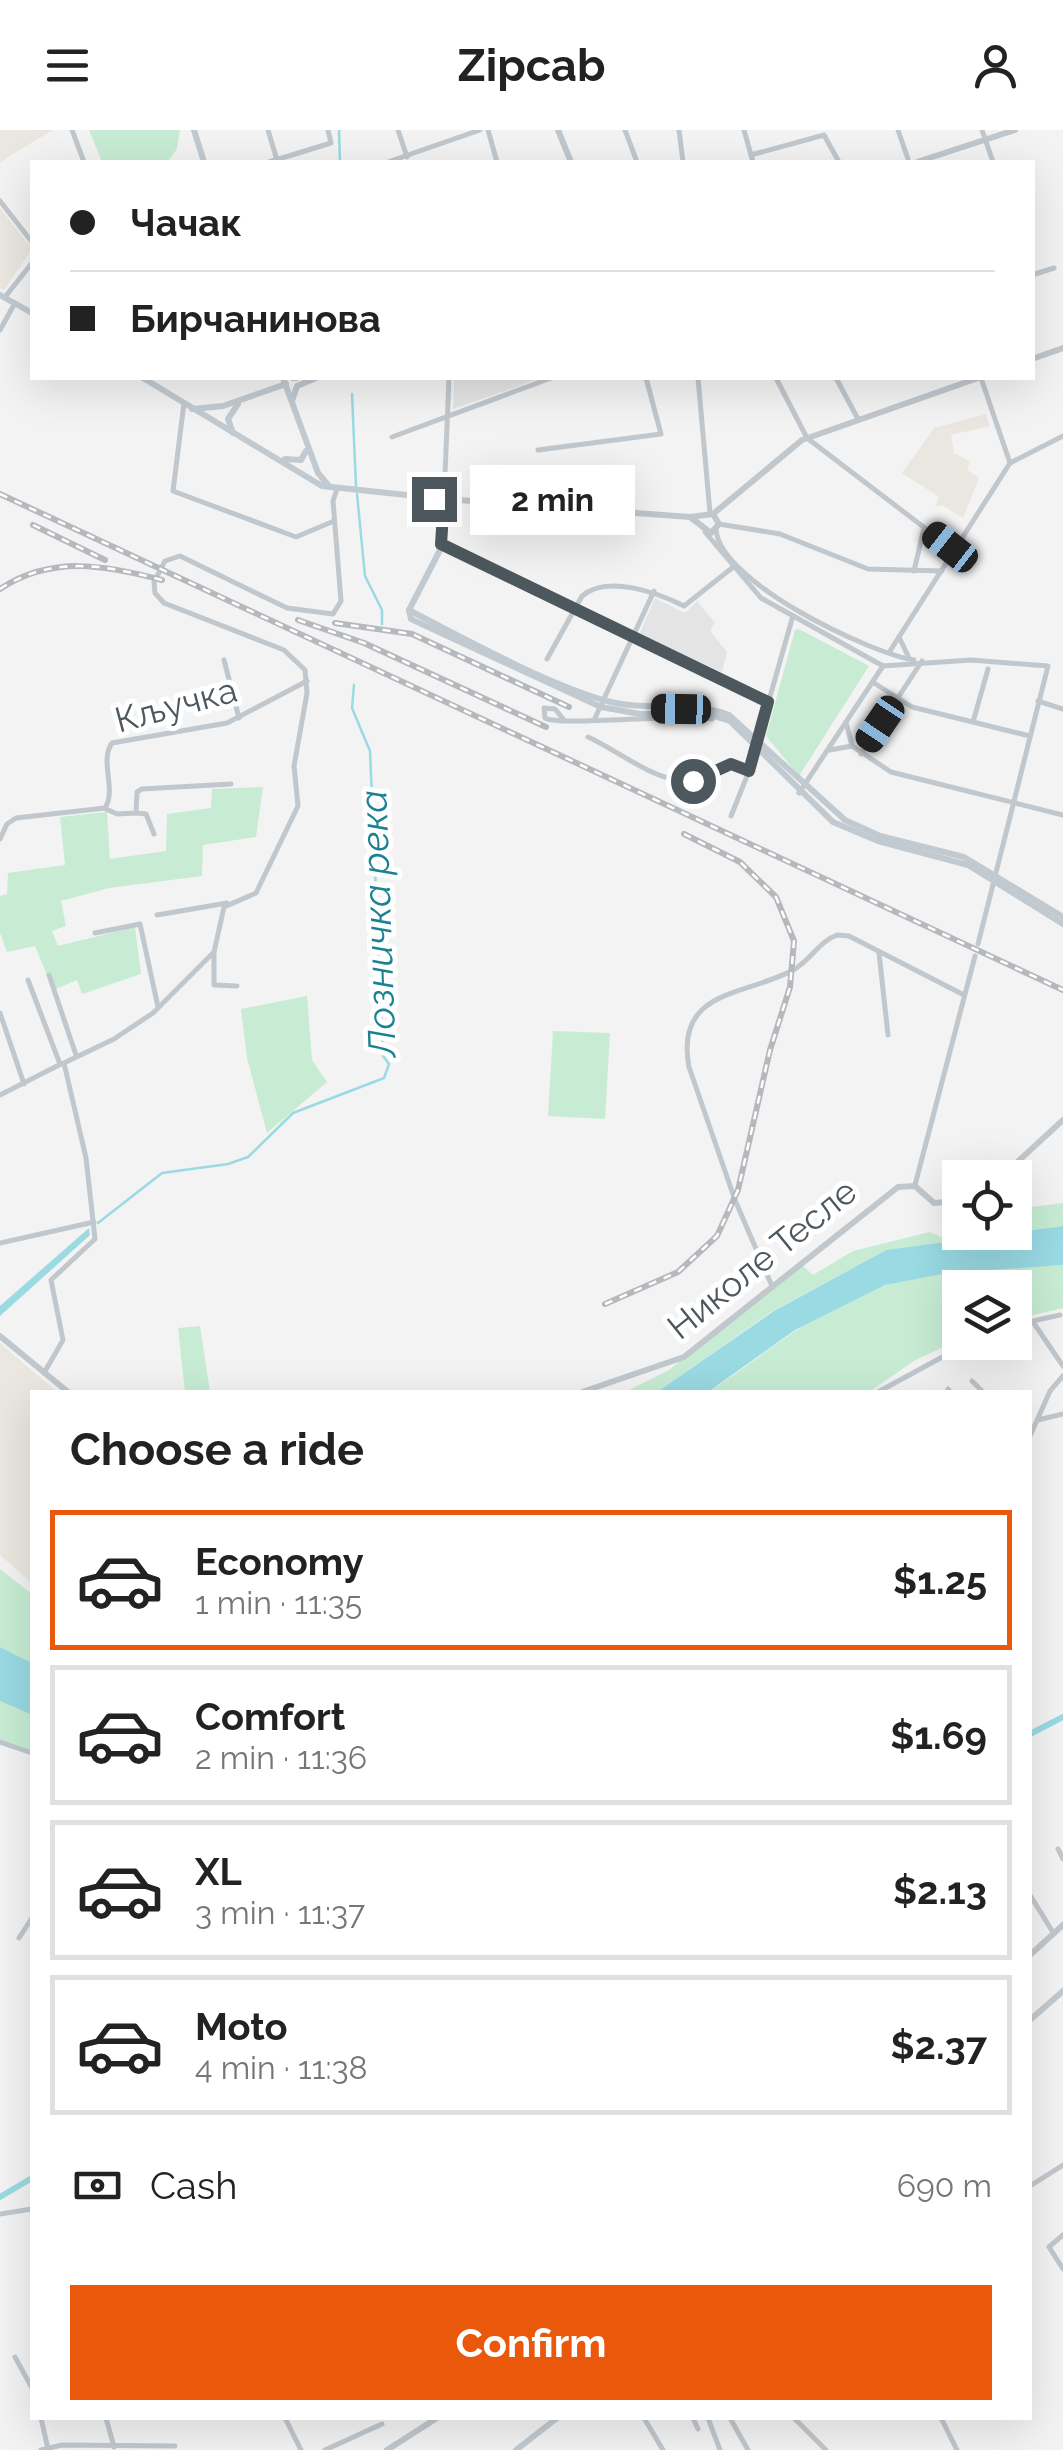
<!DOCTYPE html>
<html lang="en">
<head>
<meta charset="utf-8">
<style>
	:root { --surface:#fff; --page:#f6f6f6; --text:#222; --muted:#767676; --line:#e0e0e0; --accent:#ea580c }
	body { margin:0; font-family:Raleway,sans-serif; background:var(--page); color:var(--text); height:100vh; display:flex; flex-direction:column; font-size:38px; white-space:nowrap }
	* { box-sizing:border-box; margin:0 }
	p { font-size:32px; color:var(--muted) }
	.icon { flex:none; width:55px; height:55px; fill:none; stroke:currentColor; stroke-width:2; stroke-linecap:round; stroke-linejoin:round }
	.map { position:relative; flex:1; overflow:hidden }
	.drawer { position:absolute; left:30px; top:1260px; width:1002px; height:1030px; display:flex; flex-direction:column; background:var(--surface); border-radius:0px; box-shadow:0 10px 40px #0002 }
	.drawer>* { flex:none }
	.hud { position:absolute; left:30px; top:30px; width:1005px; height:220px; border-radius:0px; box-shadow:0 10px 40px #0002; display:grid; align-content:center; height:220px; padding:0 40px; background:var(--surface) }
	.tools { position:absolute; left:942px; top:1030px; display:grid; gap:20px }
	.tools a { display:grid; place-items:center; width:90px; height:90px; border-radius:0px; background:var(--surface); box-shadow:0 10px 40px #0002; font-size:50px }
	.end { position:absolute; width:45px; height:45px; margin:-22px; border:12px solid #4c575e; background:#fff; box-shadow:0 0 0 5px #fff }
	.from { border-radius:50% }
	.bubble { position:absolute; height:70px; border-radius:0px; background:var(--surface); box-shadow:0 10px 40px #0002; font-size:32px; font-weight:700; line-height:70px; text-align:center }
	.car { position:absolute; width:30px; height:60px; margin:-30px -15px; border-radius:12px; box-shadow:0 0 8px 2px #0007; background:linear-gradient(#222 24%,#8ab4d8 0 40%,#222 0 76%,#8ab4d8 0 86%,#222 0) }
	.hud b { display:flex; align-items:center; gap:35px; height:95px; font-size:38px }
	.hud b+b { border-top:2px solid var(--line) }
	.hud i { width:25px; height:25px; background:var(--text) }
	ul { padding:0; list-style:none }
	li { display:flex; align-items:center; gap:30px; height:140px; margin:0 20px 15px; padding:0 20px; border:5px solid var(--line); border-radius:0px }
	li div { flex:1 }
	li b { display:block; font-size:38px }
	li em { font-style:normal; font-weight:700 }
	li.on { border-color:var(--accent) }
	li>.icon { width:90px; height:90px; stroke-width:1.5 }
	h2 { padding:0 40px; font-size:45px; line-height:120px }
	.pay { display:flex; align-items:center; gap:25px; height:110px; padding:0 40px; font-size:38px }
	.pay p { margin-inline-start:auto }
	.primary-button { display:flex; gap:20px; margin-top:auto; padding:20px 40px }
	.primary-button a { flex:1; height:115px; border-radius:0px; background:var(--accent); color:#fff; font-size:40px; font-weight:700; line-height:115px; text-align:center }
	header { display:flex; justify-content:space-between; align-items:center; height:130px; padding:0 40px; background:var(--surface); font-size:45px; font-weight:700 }
	.map>svg:first-child { display:block }
	.commercial { fill:#eae7e1 }
	.education { fill:#e5e4e4 }
	.green { fill:#c7ecd3 }
	.water { fill:#99dae3 }
	.lines { fill:none; stroke-linecap:round; stroke-linejoin:round }
	.stream { stroke:#99dae3; stroke-width:2.5 }
	.canal { stroke:#99dae3; stroke-width:6 }
	.minor { stroke:#c0c7cd; stroke-width:5 }
	.tertiary { stroke:#c0c7cd; stroke-width:6 }
	.secondary { stroke:#c1cad1; stroke-width:6 }
	.rail-casing { stroke:#b5b8bc; stroke-width:6 }
	.rail { stroke:#fff; stroke-width:2.5; stroke-dasharray:8; stroke-linecap:butt }
	.route { stroke:#4c575e; stroke-width:12 }
	.labels { text-anchor:middle; stroke-width:10; stroke-linejoin:round; paint-order:stroke }
	.street-label { font-size:35px; fill:#4c575e; stroke:#fff }
	.water-label { font-size:38px; font-style:italic; fill:#1c8292; stroke:#fff }
</style>
</head>
<body>
<header><svg class="icon" aria-label="menu" viewBox="0 0 24 24"><path d="M4 6h16M4 12h16M4 18h16"/></svg>Zipcab<svg class="icon" aria-label="person" viewBox="0 0 24 24"><circle cx="12" cy="8" r="4"/><path d="M4 21q1-7 8-7t8 7"/></svg></header>
<div class="map">
<svg width="1063" height="2320" viewBox="0 0 1063 2320">
	<rect width="100%" height="100%" fill="#f4f3f3"/>
	<!-- commercial -->
	<g class="commercial">
		<path d="M0,0h53l-53,32z"/>
		<path d="M0,78l32,41 -28,41 -4,-2z"/>
		<path d="M986,284l4,12 -39,9 3,18 16,8 -3,9 12,8 -16,40 -21,-13 -7,2 4,-10 -37,-24 32,-45z"/>
		<path d="M0,1213l57,49h-25v191l-32,-28z"/>
	</g>
	<!-- education -->
	<g class="education">
		<path d="M454,248h87l-88,31z"/>
		<path d="M655,468l30,15 12,-12 18,22 -5,8 17,21 -5,20 -83,-37z"/>
	</g>
	<!-- green -->
	<g class="green">
		<path d="M89,0h91l-3,19 -10,13h-65z"/>
		<path d="M799,499l70,37 -70,110 -33,-40 29,-106z"/>
		<path d="M263,657l-7,50 -53,8 -1,31 -93,12 -48,13 5,25 -14,5 6,15 77,-19 6,47 -59,20 -5,-14 -24,10 -18,-44 -28,6 -7,-19v-37l7,-2 1,-21 57,-8 -5,-48 47,-5 3,47 56,-8 1,-37 44,-6 1,-19z"/>
		<path d="M307,866l5,64 15,22 -60,51 -20,-75 -6,-49z"/>
		<path d="M553,901l57,2 -5,86 -57,-3z"/>
		<path d="M1063,1073v23l-177,24 -113,61 -116,81h-32l44,-22 133,-105 11,10 40,-24 77,-19 11,5 74,-5v-23z"/>
		<path d="M1063,1135v43l-48,11v-31h-55v51l-46,22 -45,31h-161c57,-37 111,-86 178,-107 55,-18 120,-17 177,-20z"/>
		<path d="M200,1196l10,66h-25l-7,-64z"/>
		<path d="M0,1439l32,25v69l-32,-16z"/>
		<path d="M0,1571l32,14v38l-32,-11z"/>
	</g>
	<!-- water -->
	<g class="water">
		<path d="M1063,1096v39l-116,8 -62,12 -90,45 -87,62h-51l117,-81 112,-61z"/>
		<path d="M89,1098l1,7 -90,81v-10z"/>
		<path d="M0,1517l32,16v52l-32,-14z"/>
	</g>
	<g class="lines">
		<!-- stream -->
		<g class="stream">
			<path d="M339,0l1,32"/>
			<path d="M352,264l4,92"/>
			<path d="M357,364l8,82 17,34v14"/>
			<path d="M98,1093l64,-50 66,-9 20,-7 45,-44 91,-35 5,-14 -6,-8 -13,-305 -18,-43 2,-23"/>
		</g>
		<!-- canal -->
		<g class="canal">
			<path d="M1030,1604l33,-17"/>
			<path d="M0,2067l32,-19"/>
		</g>
		<!-- minor -->
		<g class="minor">
			<path d="M72,0l12,32"/>
			<path d="M268,0l9,30"/>
			<path d="M398,0l9,27"/>
			<path d="M488,0l9,32"/>
			<path d="M625,0l12,32"/>
			<path d="M679,0l4,32"/>
			<path d="M744,0l9,32"/>
			<path d="M898,0l11,32"/>
			<path d="M982,0l11,32"/>
			<path d="M751,25l73,-20 15,27"/>
			<path d="M269,32l62,-19 -3,-13"/>
			<path d="M388,32l92,-32"/>
			<path d="M0,71l32,41"/>
			<path d="M1032,145l22,-7"/>
			<path d="M5,167l27,-34"/>
			<path d="M0,200l15,-27"/>
			<path d="M698,248l12,135"/>
			<path d="M776,248l31,60 148,113"/>
			<path d="M836,248l22,41"/>
			<path d="M981,248l29,85"/>
			<path d="M184,273l-11,88 123,46 38,-16"/>
			<path d="M392,307l159,-59"/>
			<path d="M538,320l123,-16 -15,-56"/>
			<path d="M444,369l5,-121"/>
			<path d="M719,394l61,10 88,35 74,2"/>
			<path d="M716,400c5,53 154,123 198,130"/>
			<path d="M705,402l56,66 122,68"/>
			<path d="M441,414l327,158"/>
			<path d="M914,441l10,-43"/>
			<path d="M899,507l10,21"/>
			<path d="M890,521l120,-188 53,-27"/>
			<path d="M547,529l35,-63c25,-22 76,-3 102,10l48,-38"/>
			<path d="M224,530l15,58"/>
			<path d="M883,536l88,-6 77,6 -70,278"/>
			<path d="M874,553l38,24 118,29"/>
			<path d="M1038,571l25,8"/>
			<path d="M595,588l59,-127"/>
			<path d="M565,591l-10,-12 -11,-1 1,10c15,9 135,-5 167,1"/>
			<path d="M846,592l6,24 39,26 172,43"/>
			<path d="M973,592l15,-53"/>
			<path d="M588,607c32,14 78,55 116,42 9,-3 18,-11 27,-15l18,7"/>
			<path d="M830,620l22,-4"/>
			<path d="M861,624l61,-93"/>
			<path d="M799,663l84,-127"/>
			<path d="M106,679l11,5 19,-1 1,-21 5,-3 89,-5"/>
			<path d="M136,683l10,1 8,20"/>
			<path d="M731,686l18,-45 43,-152"/>
			<path d="M0,709l7,-15 9,-6 89,-10c12,-19 -6,-47 7,-65l115,-20 80,-42"/>
			<path d="M157,785l70,-12"/>
			<path d="M95,803l45,-9 18,83"/>
			<path d="M214,822v33l23,1"/>
			<path d="M879,823l9,82"/>
			<path d="M49,845l27,80"/>
			<path d="M28,850l32,84"/>
			<path d="M0,883l24,71"/>
			<path d="M0,965l61,-31"/>
			<path d="M915,1055l60,-229"/>
			<path d="M0,1113l94,-21"/>
			<path d="M772,1156l-37,-86 -46,-133c-15,-79 59,-71 106,-98 16,-10 25,-28 42,-34l12,1 115,59"/>
			<path d="M1033,1192l30,44"/>
			<path d="M1015,1195l45,-10"/>
			<path d="M44,1243l19,-33 -12,-60 44,-41 -9,-81 -22,-95 50,-24 39,-26 61,-61 10,-45 32,-14 42,-87 -4,-40 13,-73 -2,-23 -21,-20 -120,-47 -9,-10 -1,-11 11,-21 15,-5 107,52 46,6 8,-13 -8,-100 4,-12"/>
			<path d="M972,1251l11,11"/>
			<path d="M948,1259l2,3"/>
			<path d="M878,1262l92,-50"/>
			<path d="M1038,1290l25,-6"/>
			<path d="M1030,1306l20,-45 13,-15"/>
			<path d="M0,1612l32,11"/>
			<path d="M1058,1719l5,10"/>
			<path d="M1030,1765l24,39"/>
			<path d="M19,1808l13,-20"/>
			<path d="M1030,2056l33,-21"/>
			<path d="M0,2084l32,-5"/>
			<path d="M1063,2105l-14,12 14,22"/>
			<path d="M15,2227l17,31"/>
			<path d="M41,2288l7,31"/>
			<path d="M106,2288l8,29"/>
			<path d="M285,2288l16,32"/>
			<path d="M644,2288l19,32"/>
			<path d="M693,2288l5,11"/>
			<path d="M708,2288l12,32"/>
			<path d="M730,2288l18,32"/>
			<path d="M794,2288l32,32"/>
			<path d="M941,2288l16,32"/>
			<path d="M41,2320l21,-5 113,1"/>
			<path d="M325,2320l57,-26"/>
		</g>
		<!-- tertiary -->
		<g class="tertiary">
			<path d="M558,0l13,32"/>
			<path d="M917,32l98,-32"/>
			<path d="M1032,229l31,-11"/>
			<path d="M292,271l5,-15 19,-8"/>
			<path d="M444,369l246,18 23,-3"/>
			<path d="M713,384l89,-74 176,-62"/>
			<path d="M690,387l21,16 8,-9 -6,-10"/>
			<path d="M1000,1048l63,-58"/>
			<path d="M0,1206l68,56"/>
			<path d="M582,1262l102,-35 214,-170 17,-1 19,17 26,-2"/>
			<path d="M1030,1825l33,-30"/>
			<path d="M387,2320l50,-32"/>
		</g>
		<!-- secondary -->
		<g class="secondary">
			<path d="M194,0l10,32"/>
			<path d="M0,165l32,18"/>
			<path d="M143,248l179,108 122,13 -5,53 -30,58"/>
			<path d="M283,248l35,95 11,13"/>
			<path d="M293,248h3"/>
			<path d="M192,279l31,-3 63,-22"/>
			<path d="M233,303l-5,-14 10,-15"/>
			<path d="M285,329l16,1 5,-9"/>
			<path d="M409,480l2,9 190,88 39,7h67l23,7 103,101 45,19 90,24 95,59"/>
			<path d="M409,480c53,28 142,76 198,91 40,11 84,-1 122,14l116,105 35,16 84,21 99,60"/>
			<path d="M1030,1890l33,-29"/>
			<path d="M516,2320l41,-32"/>
		</g>
		<defs>
			<g id="rail">
				<path d="M0,364l1063,496"/>
				<path d="M33,395l72,35"/>
				<path d="M0,459c52,-34 105,-24 162,-9"/>
				<path d="M298,490l66,23 182,84"/>
				<path d="M335,493l77,11 157,73"/>
				<path d="M605,1174l73,-32 39,-36 21,-46 32,-140 20,-63 4,-46 -18,-44 -36,-35 -56,-28"/>
			</g>
		</defs>
		<!-- rail casing -->
		<use href="#rail" class="rail-casing"/>
		<!-- rail -->
		<use href="#rail" class="rail"/>
	</g>
	<g class="lines">
		<!-- route -->
		<path class="route" d="M434,369l10,1 -3,44 327,158 -19,69 -18,-7 -38,17"/>
	</g>
	<g class="labels">
		<!-- street labels -->
		<g class="street-label">
			<text transform="translate(176 575) rotate(-15)" y="12">Кључка</text>
			<text transform="translate(762 1129) rotate(-39)" y="12">Николе Тесле</text>
		</g>
		<!-- water labels -->
		<g class="water-label">
			<text transform="translate(378 794) rotate(-92)" y="13">Лозничка река</text>
		</g>
	</g>
</svg>
<div class="tools">
<a><svg class="icon" aria-label="locate" viewBox="0 0 24 24"><circle cx="12" cy="12" r="6"/><path d="M12 2v4M12 18v4M2 12h4M18 12h4"/></svg></a>
<a><svg class="icon" aria-label="layers" viewBox="0 0 24 24"><path d="M12 4l9 5-9 5-9-5zM3 14l9 5 9-5"/></svg></a>
</div>
<i class="end from" style="left:693px;top:651px"></i>
<i class="end" style="left:434px;top:369px"></i>
<div class="bubble" style="left:470px;top:335px;width:165px">2 min</div>
<i class="car" style="left:950px;top:417px;rotate:308deg"></i>
<i class="car" style="left:681px;top:579px;rotate:271deg"></i>
<i class="car" style="left:880px;top:594px;rotate:214deg"></i>
<div class="hud">
<b><i class="from"></i>Чачак</b>
<b><i></i>Бирчанинова</b>
</div>
<section class="drawer">
<h2>Choose a ride</h2>
<ul>
<li class="on"><svg class="icon" aria-label="car" viewBox="0 0 24 24"><path d="M5 17H2v-5l4-1 3-4h7l3 4 3 1v5h-3M9 17h6M6 11h13"/><circle cx="7" cy="17" r="2"/><circle cx="17" cy="17" r="2"/></svg><div><b>Economy</b><p>1 min · 11:35</p></div><em>$1.25</em></li>
<li><svg class="icon" aria-label="car" viewBox="0 0 24 24"><path d="M5 17H2v-5l4-1 3-4h7l3 4 3 1v5h-3M9 17h6M6 11h13"/><circle cx="7" cy="17" r="2"/><circle cx="17" cy="17" r="2"/></svg><div><b>Comfort</b><p>2 min · 11:36</p></div><em>$1.69</em></li>
<li><svg class="icon" aria-label="car" viewBox="0 0 24 24"><path d="M5 17H2v-5l4-1 3-4h7l3 4 3 1v5h-3M9 17h6M6 11h13"/><circle cx="7" cy="17" r="2"/><circle cx="17" cy="17" r="2"/></svg><div><b>XL</b><p>3 min · 11:37</p></div><em>$2.13</em></li>
<li><svg class="icon" aria-label="car" viewBox="0 0 24 24"><path d="M5 17H2v-5l4-1 3-4h7l3 4 3 1v5h-3M9 17h6M6 11h13"/><circle cx="7" cy="17" r="2"/><circle cx="17" cy="17" r="2"/></svg><div><b>Moto</b><p>4 min · 11:38</p></div><em>$2.37</em></li>
</ul>
<div class="pay"><svg class="icon" aria-label="cash" viewBox="0 0 24 24"><path d="M3 7h18v10H3z"/><circle cx="12" cy="12" r="2"/></svg>Cash<p>690 m</p></div>
<div class="primary-button"><a>Confirm</a></div>
</section>
</div>
</body>
</html>
